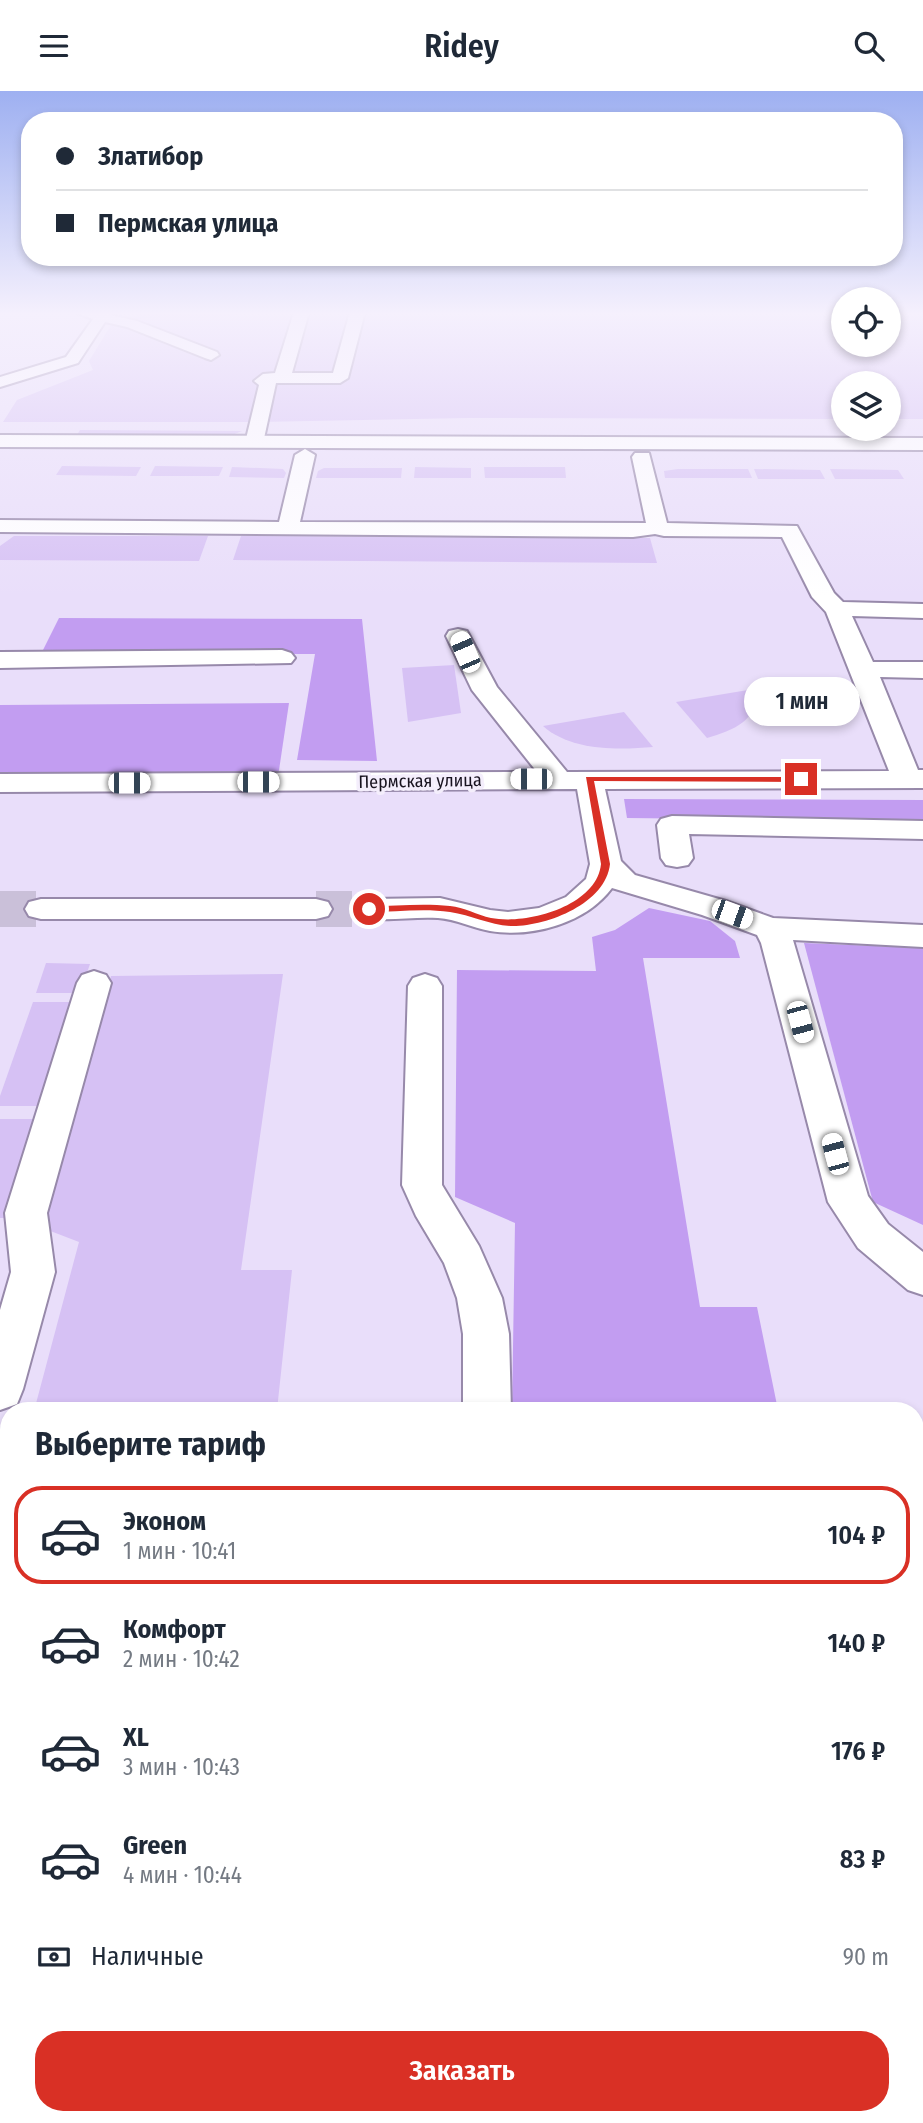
<!DOCTYPE html>
<html lang="ru">
<head>
<meta charset="utf-8">
<style>
	:root { --surface:#fff; --page:#f2f2f3; --text:#1f2937; --muted:#747a83; --line:#e0e1e3; --accent:#d93025 }
	body { margin:0; font-family:"Fira Sans Condensed",sans-serif; background:var(--page); color:var(--text); height:100vh; display:flex; flex-direction:column; font-size:26px; white-space:nowrap }
	* { box-sizing:border-box; margin:0 }
	p { font-size:23px; color:var(--muted) }
	.icon { flex:none; width:38px; height:38px; fill:none; stroke:currentColor; stroke-width:2; stroke-linecap:round; stroke-linejoin:round }
	.map { position:relative; flex:1; overflow:hidden }
	.side { position:absolute; left:0px; top:1311px; width:924px; height:723px; display:flex; flex-direction:column; background:var(--surface); border-radius:28px 28px 0 0; box-shadow:0 4px 10px #0003 }
	.side>* { flex:none }
	.guide { position:absolute; left:21px; top:21px; width:882px; height:154px; border-radius:28px; box-shadow:0 4px 10px #0003; display:grid; align-content:center; height:154px; padding:0 35px; background:var(--surface) }
	.fabs { position:absolute; left:831px; top:196px; display:grid; gap:14px }
	.fabs a { display:grid; place-items:center; width:70px; height:70px; border-radius:50%; background:var(--surface); box-shadow:0 4px 10px #0003; font-size:35px }
	.end { position:absolute; width:32px; height:32px; margin:-16px; border:9px solid #d93025; background:#fff; box-shadow:0 0 0 4px #fff }
	.from { border-radius:50% }
	.bubble { position:absolute; height:49px; border-radius:24px; background:var(--surface); box-shadow:0 4px 10px #0003; font-size:23px; font-weight:600; line-height:49px; text-align:center }
	.car { position:absolute; width:21px; height:42px; margin:-21px -10px; border-radius:9px; box-shadow:0 0 5px 2px #0007; background:linear-gradient(#fff 24%,#345 0 40%,#fff 0 76%,#345 0 86%,#fff 0) }
	.guide b { display:flex; align-items:center; gap:24px; height:66px; font-size:26px }
	.guide b+b { border-top:2px solid var(--line) }
	.guide i { width:18px; height:18px; background:var(--text) }
	ul { padding:0; list-style:none }
	li { display:flex; align-items:center; gap:21px; height:98px; margin:0 14px 10px; padding:0 21px; border:4px solid transparent; border-radius:28px }
	li div { flex:1 }
	li b { display:block; font-size:26px }
	li em { font-style:normal; font-weight:600 }
	li.current { border-color:var(--accent) }
	li>.icon { width:63px; height:63px; stroke-width:1.5 }
	h2 { padding:0 35px; font-size:32px; line-height:84px }
	.pay { display:flex; align-items:center; gap:18px; height:77px; padding:0 35px; font-size:26px }
	.pay p { margin-inline-start:auto }
	.button { display:flex; gap:14px; margin-top:auto; padding:14px 35px }
	.button a { flex:1; height:80px; border-radius:28px; background:var(--accent); color:#fff; font-size:28px; font-weight:600; line-height:80px; text-align:center }
	header { display:flex; justify-content:space-between; align-items:center; height:91px; padding:0 35px; background:var(--surface); font-size:32px; font-weight:600 }
	.map>svg:first-child { display:block }
	.green { fill:#d6c1f4 }
	.forest { fill:#c29df1 }
	.lines { fill:none; stroke-linecap:round; stroke-linejoin:round }
	.minor-tunnel { stroke:#cac0d9; stroke-width:36; stroke-dasharray:36 18; stroke-linecap:butt }
	.minor-casing { stroke:#9789aa; stroke-width:4 }
	.major-casing { stroke:#9789aa; stroke-width:4 }
	.minor { fill:#fff; fill-rule:evenodd }
	.major { fill:#fff; fill-rule:evenodd }
	.route { fill:#d93025 }
	.labels { text-anchor:middle; stroke-width:7; stroke-linejoin:round; paint-order:stroke }
	.far-street-label { font-size:18px; fill:#18131f; stroke:#f4eefc }
</style>
</head>
<body>
<header><svg class="icon" aria-label="menu" viewBox="0 0 24 24"><path d="M4 6h16M4 12h16M4 18h16"/></svg>Ridey<svg class="icon" aria-label="search" viewBox="0 0 24 24"><circle cx="10" cy="10" r="6"/><path d="M15 15l6 6"/></svg></header>
<div class="map">
<svg width="923" height="2032" viewBox="0 0 923 2032">
	<rect width="100%" height="100%" fill="#e9defa"/>
	<!-- green -->
	<g class="green">
		<path d="M119,221h724l1,33h45v-33h34v107h-34v-36h-45l-1,36 -375,-1 -210,4h-255l14,-22 76,-30 -4,-9z"/>
		<path d="M80,339l162,1 -12,5 -153,-1z"/>
		<path d="M62,375l79,1 -5,9 -80,-1z"/>
		<path d="M155,375l68,1 -4,9h-69z"/>
		<path d="M232,376l51,2 3,4 -2,5 -55,-1z"/>
		<path d="M415,376l56,1v10h-57z"/>
		<path d="M484,376h81l1,11h-81z"/>
		<path d="M324,377h78l-1,10h-85l2,-7z"/>
		<path d="M678,378h70l4,9h-87l-1,-7z"/>
		<path d="M754,378l66,1 5,9h-67z"/>
		<path d="M830,378l68,1 6,9h-69z"/>
		<path d="M14,445h194l-9,25 -199,-1v-14z"/>
		<path d="M241,445l409,2 7,25 -424,-3z"/>
		<path d="M454,574l7,48 -53,9 -6,-54z"/>
		<path d="M754,598c6,32 -21,41 -47,49l-31,-36z"/>
		<path d="M624,621l29,35c-35,3 -82,4 -110,-21z"/>
		<path d="M46,872l44,1 -10,29h-44z"/>
		<path d="M283,883l-42,296h51l-15,140 -243,1 45,-169 -39,-15 71,-251z"/>
		<path d="M33,911h42l-33,104h-42v-10z"/>
		<path d="M0,1028h39l-29,99h-10z"/>
		<path d="M9,1415v104h-9v-71z"/>
	</g>
	<!-- forest -->
	<g class="forest">
		<path d="M142,221h109c-34,10 -80,3 -114,7l-2,-3z"/>
		<path d="M59,527l303,1 15,142 -80,-1 18,-106h-274z"/>
		<path d="M289,612l-11,74 -278,2v-74z"/>
		<path d="M624,708l299,1v21l-296,-3z"/>
		<path d="M649,817l61,13 25,20 5,17h-97l57,349h57l21,103h-266l3,-187 -60,-26 2,-227 139,1 -4,-34 23,-7z"/>
		<path d="M804,852l119,5v277l-50,-23z"/>
	</g>
	<g class="lines">
		<!-- minor-tunnel -->
		<g class="minor-tunnel">
			<path d="M0,818h41"/>
			<path d="M316,818h53"/>
		</g>
		<defs>
			<g id="minor">
				<path d="M74,221h38l-1,3 26,6 80,31 2,3 -8,5 -6,-2 -78,-31 -22,-5 -27,41 -78,24v-10l66,-20 27,-38z"/>
				<path d="M294,221h15l-17,61h41l17,-61h15l-17,66 -8,5h-64l-13,60 -2,4h-14l-2,-4 14,-58 -5,-4 9,-7 12,-1z"/>
				<path d="M305,358l10,6 -15,67 346,1 -14,-66 3,-4h14l18,70 130,3 37,67 9,9 80,2v14l-71,-2 21,46h50v16l-43,-1 38,93h5v18l-318,1 16,72 14,14 91,26 47,17 150,7v22l-130,-7 75,256 20,28 35,28v43l-15,-5 -50,-42 -30,-46 -67,-259 -4,-8 -55,-20 -90,-27c-26,35 -79,50 -122,43 -18,-3 -34,-12 -52,-13 -27,-2 -55,5 -81,-2l-4,-7 4,-7 12,-3 71,-1 50,12 18,2 31,-4 27,-11 20,-18 4,-15 -13,-75 -577,3v-18l537,-2 -65,-82 -26,-54 3,-5 9,-2 9,2 30,56 70,85 322,-1 -63,-159 -14,-15 -30,-60 -118,-1 -9,-2 -22,3 -633,-5v-12l279,2 16,-67z"/>
				<path d="M282,559l9,3 4,5 -4,5 -291,5v-16z"/>
				<path d="M672,725l251,5v18l-234,-5 4,24 -5,7 -11,2 -11,-2 -5,-7 -4,-33 4,-6z"/>
				<path d="M41,808h275l12,3 4,7 -4,7 -12,3h-275l-12,-3 -4,-7 4,-7z"/>
				<path d="M94,880l12,4 5,8 -64,230 8,59 -32,117 -6,15 -17,6v-100l11,-38 -6,-59 72,-230 5,-8z"/>
				<path d="M425,883l12,4 5,8v199l37,61 23,52 7,36 2,77h-48v-77l-6,-36 -13,-35 -28,-47 -14,-31 6,-199 5,-8z"/>
				<path d="M711,2025h68l1,7h-68z"/>
			</g>
			<g id="major">
				<path d="M0,344l923,3v12l-923,-3z"/>
				<rect x="0" y="1743" width="9" height="62"/>
				<rect x="915" y="1745" width="8" height="62"/>
			</g>
		</defs>
		<!-- minor casing -->
		<use href="#minor" class="minor-casing"/>
		<!-- major casing -->
		<use href="#major" class="major-casing"/>
		<!-- minor -->
		<use href="#minor" class="minor"/>
		<!-- major -->
		<use href="#major" class="major"/>
	</g>
	<!-- sky -->
	<linearGradient id="sky" x2="0" y2="1"><stop stop-color="#9eb0f1"/><stop offset="0.44" stop-color="#f5f0fd"/><stop offset="1" stop-color="#f5f0fd" stop-opacity="0"/></linearGradient>
	<rect width="923" height="506" fill="url(#sky)"/>
	<!-- route -->
	<path class="route" d="M586,686h215l4,2 -4,3 -207,-1 16,83c-4,39 -62,62 -97,62 -22,0 -41,-11 -63,-14 -26,-4 -55,0 -81,0l-5,-3 5,-3c27,0 55,-3 81,0 14,1 27,9 41,12 36,7 106,-12 110,-54z"/>
	<g class="labels">
		<!-- far-street labels -->
		<g class="far-street-label">
			<text transform="translate(420 690) rotate(-1)" y="6">Пермская улица</text>
		</g>
	</g>
</svg>
<div class="fabs">
<a><svg class="icon" aria-label="locate" viewBox="0 0 24 24"><circle cx="12" cy="12" r="6"/><path d="M12 2v4M12 18v4M2 12h4M18 12h4"/></svg></a>
<a><svg class="icon" aria-label="layers" viewBox="0 0 24 24"><path d="M12 4l9 5-9 5-9-5zM3 14l9 5 9-5"/></svg></a>
</div>
<i class="end from" style="left:369px;top:818px"></i>
<i class="end" style="left:801px;top:688px"></i>
<div class="bubble" style="left:744px;top:586px;width:116px">1 мин</div>
<i class="car" style="left:465px;top:561px;rotate:337deg"></i>
<i class="car" style="left:531px;top:688px;rotate:270deg"></i>
<i class="car" style="left:258px;top:691px;rotate:90deg"></i>
<i class="car" style="left:129px;top:692px;rotate:90deg"></i>
<i class="car" style="left:732px;top:823px;rotate:110deg"></i>
<i class="car" style="left:800px;top:931px;rotate:165deg"></i>
<i class="car" style="left:835px;top:1063px;rotate:345deg"></i>
<div class="guide">
<b><i class="from"></i>Златибор</b>
<b><i></i>Пермская улица</b>
</div>
<section class="side">
<h2>Выберите тариф</h2>
<ul>
<li class="current"><svg class="icon" aria-label="car" viewBox="0 0 24 24"><path d="M5 17H2v-5l4-1 3-4h7l3 4 3 1v5h-3M9 17h6M6 11h13"/><circle cx="7" cy="17" r="2"/><circle cx="17" cy="17" r="2"/></svg><div><b>Эконом</b><p>1 мин · 10:41</p></div><em>104 ₽</em></li>
<li><svg class="icon" aria-label="car" viewBox="0 0 24 24"><path d="M5 17H2v-5l4-1 3-4h7l3 4 3 1v5h-3M9 17h6M6 11h13"/><circle cx="7" cy="17" r="2"/><circle cx="17" cy="17" r="2"/></svg><div><b>Комфорт</b><p>2 мин · 10:42</p></div><em>140 ₽</em></li>
<li><svg class="icon" aria-label="car" viewBox="0 0 24 24"><path d="M5 17H2v-5l4-1 3-4h7l3 4 3 1v5h-3M9 17h6M6 11h13"/><circle cx="7" cy="17" r="2"/><circle cx="17" cy="17" r="2"/></svg><div><b>XL</b><p>3 мин · 10:43</p></div><em>176 ₽</em></li>
<li><svg class="icon" aria-label="car" viewBox="0 0 24 24"><path d="M5 17H2v-5l4-1 3-4h7l3 4 3 1v5h-3M9 17h6M6 11h13"/><circle cx="7" cy="17" r="2"/><circle cx="17" cy="17" r="2"/></svg><div><b>Green</b><p>4 мин · 10:44</p></div><em>83 ₽</em></li>
</ul>
<div class="pay"><svg class="icon" aria-label="cash" viewBox="0 0 24 24"><path d="M3 7h18v10H3z"/><circle cx="12" cy="12" r="2"/></svg>Наличные<p>90 m</p></div>
<div class="button"><a>Заказать</a></div>
</section>
</div>
</body>
</html>
